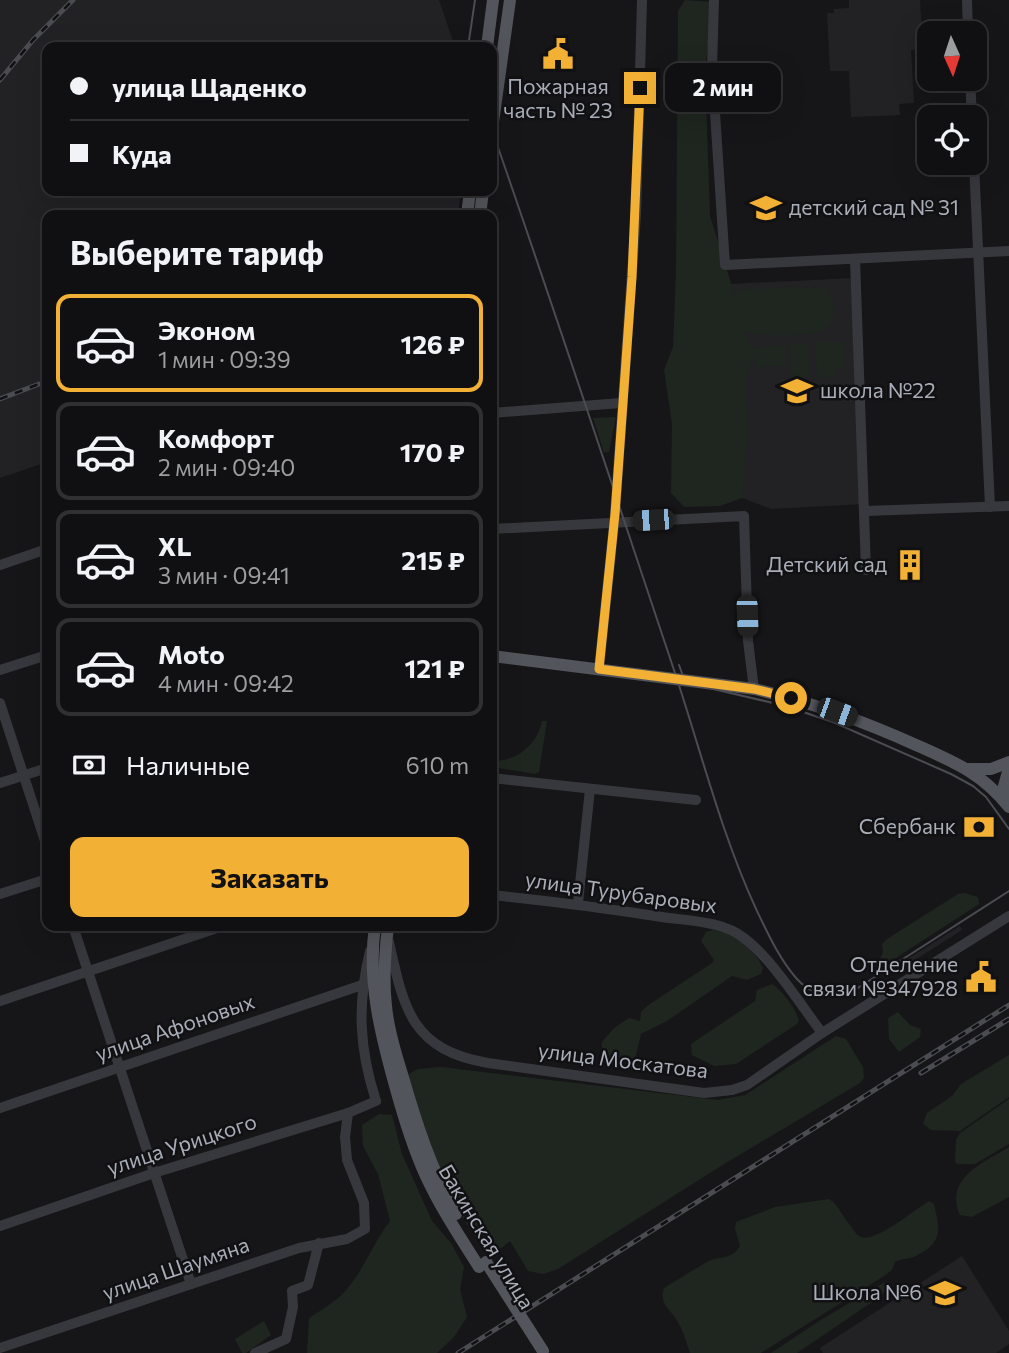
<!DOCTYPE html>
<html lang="ru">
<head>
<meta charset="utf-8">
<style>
	:root { --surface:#101012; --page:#1e1e20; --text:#f1f3f6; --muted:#9c9d9f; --line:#303032; --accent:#f2b134 }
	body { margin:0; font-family:Commissioner,sans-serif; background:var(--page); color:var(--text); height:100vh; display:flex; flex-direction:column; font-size:26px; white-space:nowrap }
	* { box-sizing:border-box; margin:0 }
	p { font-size:23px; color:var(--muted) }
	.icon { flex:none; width:38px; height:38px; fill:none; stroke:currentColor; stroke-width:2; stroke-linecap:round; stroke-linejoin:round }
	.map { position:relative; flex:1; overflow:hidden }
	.drawer { position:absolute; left:42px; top:210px; width:455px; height:721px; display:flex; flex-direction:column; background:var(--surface); border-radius:14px; box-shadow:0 7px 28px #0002,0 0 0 2px var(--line) }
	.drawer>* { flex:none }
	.banner { position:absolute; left:42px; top:42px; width:455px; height:154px; border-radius:14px; box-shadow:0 7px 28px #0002,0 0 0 2px var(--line); display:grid; align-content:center; height:154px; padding:0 28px; background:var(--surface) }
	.needle { width:46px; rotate:177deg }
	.buttons { position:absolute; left:917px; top:21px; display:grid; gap:14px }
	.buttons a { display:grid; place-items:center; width:70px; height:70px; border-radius:14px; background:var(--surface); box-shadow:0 7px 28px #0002,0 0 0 2px var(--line); font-size:35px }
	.end { position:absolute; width:32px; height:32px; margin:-16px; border:9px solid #f2b134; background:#111; box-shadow:0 0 0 4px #111 }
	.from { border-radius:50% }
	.bubble { position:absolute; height:49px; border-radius:14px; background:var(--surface); box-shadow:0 7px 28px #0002,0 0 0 2px var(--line); font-size:23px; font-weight:700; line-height:49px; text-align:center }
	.car { position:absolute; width:21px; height:42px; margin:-21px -10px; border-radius:9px; box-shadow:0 0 5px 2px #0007; background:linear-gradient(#222 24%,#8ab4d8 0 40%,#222 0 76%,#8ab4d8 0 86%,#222 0) }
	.banner b { display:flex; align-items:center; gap:24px; height:66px; font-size:26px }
	.banner b+b { border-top:2px solid var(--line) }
	.banner i { width:18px; height:18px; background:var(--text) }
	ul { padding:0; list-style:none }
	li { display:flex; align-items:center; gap:21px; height:98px; margin:0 14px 10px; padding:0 14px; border:4px solid var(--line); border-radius:14px }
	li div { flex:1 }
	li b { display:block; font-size:26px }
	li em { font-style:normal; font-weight:700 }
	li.selected { border-color:var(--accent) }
	li>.icon { width:63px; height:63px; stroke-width:1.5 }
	h2 { padding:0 28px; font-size:32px; line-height:84px }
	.pay { display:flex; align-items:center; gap:18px; height:77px; padding:0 28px; font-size:26px }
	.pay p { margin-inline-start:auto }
	.button { display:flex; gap:14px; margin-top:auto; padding:14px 28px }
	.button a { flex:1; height:80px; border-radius:14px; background:var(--accent); color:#111; font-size:28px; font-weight:700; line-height:80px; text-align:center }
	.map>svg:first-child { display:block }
	.built { fill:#222225 }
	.green { fill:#1e261f }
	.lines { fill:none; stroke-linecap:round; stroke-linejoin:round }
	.minor { stroke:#37383d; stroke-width:10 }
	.major { stroke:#53555c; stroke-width:12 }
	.tram { stroke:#4a4c52; stroke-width:2 }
	.rail-casing { stroke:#4a4c52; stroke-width:5 }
	.rail { stroke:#111113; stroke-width:2.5; stroke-dasharray:8; stroke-linecap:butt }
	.major-bridge { stroke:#53555c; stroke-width:12 }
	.route { stroke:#f2b134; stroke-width:9 }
	.labels { text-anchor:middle; stroke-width:5; stroke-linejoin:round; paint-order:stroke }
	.poi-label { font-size:21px; fill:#a8adb8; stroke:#111113; text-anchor:end }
	.street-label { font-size:21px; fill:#a8adb8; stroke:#111113 }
</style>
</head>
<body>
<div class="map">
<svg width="1009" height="1353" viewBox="0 0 1009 1353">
	<rect width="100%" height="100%" fill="#161618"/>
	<!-- built -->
	<g class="built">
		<path d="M0,0h439l16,47h-408v144h414l-3,24h-411v247l-47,16z"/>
		<path d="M849,0h71l3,49 -12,1 3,53 -15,1 1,11 -49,2 -2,-46h-19l-3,-58h7v-4l15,-1z"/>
		<path d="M854,278l10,226 -93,5 -29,-11 -13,-214z"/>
		<path d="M960,926l2,4 -69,44 -3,-4z"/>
		<path d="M962,1256l47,75v13l-13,9h-173l-3,-5z"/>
	</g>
	<!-- green -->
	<g class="green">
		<path d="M685,0l29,2 -9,67 5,147 25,80 4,-6 45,-3 42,1c7,6 9,16 7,25 0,3 0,8 -2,10 -10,17 -72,13 -89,9l12,18 1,-3 30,-1 1,19 -30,2 -1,-12 -9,20 1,64 -5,59 -22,8 -36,1 -13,-14 1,-69 -8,-54 9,-23 3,-75 2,-261z"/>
		<path d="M815,342h29v27h-8l-1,7 -18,2z"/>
		<path d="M790,344h18l2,33 -19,1z"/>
		<path d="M616,417l-7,35 -5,1 -11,-35z"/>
		<path d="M542,721h5l-8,51 -4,2 -43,-7v-6c24,1 45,-16 50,-40z"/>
		<path d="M965,893l13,4 1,7 -91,59 -9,-1 4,-10 -1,-8 5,-5 71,-45z"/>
		<path d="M712,930c24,3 41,17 51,38l-2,6 -14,6 -15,-4 -65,45 -26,13 -5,21 -2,3 -26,-1 -6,-3v-12l12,-14 15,-10 11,3 1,-9 6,-6 65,-43 2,-3 -13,-19 5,-9z"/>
		<path d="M772,984c12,8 23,24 27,37l-2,3 -61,40 -22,2 -22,-11 -1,-11 64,-43 2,-11z"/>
		<path d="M898,1012l12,13 11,4 -1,8 -21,15 -10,-13 -1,-21z"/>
		<path d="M836,1036l10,3 17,28 1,11 -4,5 -139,83 -163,103 -15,5 -15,-3 -18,-30 -18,15c-33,-27 -78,-139 -83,-182l9,-5 23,-2 277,33 27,-5z"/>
		<path d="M1009,1055v42l-49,34 -29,-1 -8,-6 4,-11 25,-17 9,-12z"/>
		<path d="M1009,1099v45l-34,20h-17l-3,-2 1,-22 4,-7z"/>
		<path d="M379,1114l13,1 10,39 30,67 19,22 13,24 -4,22 7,28 -13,20 -17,16h-130l2,-35c9,-6 19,-12 28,-19 24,-20 34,-54 53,-78l-12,-47 -15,-28 -1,-21z"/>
		<path d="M1009,1147v50l-37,20 -12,-2c-16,-38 24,-52 49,-68z"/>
		<path d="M829,1199c9,5 14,18 21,26 3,4 6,10 11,12 14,6 55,-28 68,-36l5,3c6,26 9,39 -18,52 -6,3 -14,2 -21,6l-3,8 -8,6 -123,77h-71c-4,-11 -7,-24 -14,-34 -7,-11 -17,-15 -12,-31 14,-9 29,-18 43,-26 12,-7 24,-1 33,-16l-5,-17 1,-7 39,-15z"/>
		<path d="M885,1282l2,6 -6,8 -84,57h-26l48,-32z"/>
		<path d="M264,1321l7,14 -25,18h-4l-7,-14z"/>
	</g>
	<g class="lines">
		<!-- minor -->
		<g class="minor">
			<path d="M714,0l-2,67 13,198 284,-14"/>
			<path d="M967,0l1,33"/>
			<path d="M970,79l2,38"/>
			<path d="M974,163l16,344"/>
			<path d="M855,259l11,311"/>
			<path d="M492,413l129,-10"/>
			<path d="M865,511l144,-5"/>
			<path d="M492,529l252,-13 4,125 6,48"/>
			<path d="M0,565l47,-16"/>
			<path d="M599,669l16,-155 21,-299 6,-215"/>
			<path d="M0,670l47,-15"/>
			<path d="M0,703l47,144"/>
			<path d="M492,778l204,22"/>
			<path d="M0,783l47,-15"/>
			<path d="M0,894l47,-15"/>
			<path d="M492,895c57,6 113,13 170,22 27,4 60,4 82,21 28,21 57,67 78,95"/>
			<path d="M578,903l12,-114"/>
			<path d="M73,926l118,358"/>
			<path d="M389,942c15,68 23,108 99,121l216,30 28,-3 15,-5 75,-52 187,-117"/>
			<path d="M0,1001l223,-75"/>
			<path d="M0,1108l362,-123"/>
			<path d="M0,1226l154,-53 194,-60 28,-12c-17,-53 -19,-96 -6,-150"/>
			<path d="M0,1348l299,-100 48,-9 18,-10 -1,-26 -17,-43 -2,-23 3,-24"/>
			<path d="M255,1353l31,-14 7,-32 -1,-16 16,-6 11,-42"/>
		</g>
		<!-- major -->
		<g class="major">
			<path d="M487,47l6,-47"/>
			<path d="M492,129l18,-129"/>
			<path d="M467,215l3,-24"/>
			<path d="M480,215l3,-24"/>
			<path d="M492,656l262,33c57,13 109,32 162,56 38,17 66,28 93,62"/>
			<path d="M969,769h22l18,-7"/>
			<path d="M1007,801l-3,-15 5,-18"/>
			<path d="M375,926c-8,55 6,110 21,163 8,29 17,58 29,85 15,33 35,63 54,93"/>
			<path d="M388,926c-3,26 -5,54 -2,80 2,23 9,46 16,68 14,49 29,95 54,140"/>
		</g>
		<!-- tram -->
		<g class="tram">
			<path d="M468,47l7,-47"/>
			<path d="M492,130c63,181 123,364 184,546 26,79 46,160 81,235 11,23 23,49 40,68 13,15 35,20 53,14l159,-102"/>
			<path d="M679,665l4,11 6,5 20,7 77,18 49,17 116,51 22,12 13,11 23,32"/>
		</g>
		<defs>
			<g id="rail">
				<path d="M0,80l33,-40 40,-40"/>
				<path d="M0,399l39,-15"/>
				<path d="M921,1073l88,-54"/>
				<path d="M458,1353l551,-348"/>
			</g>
		</defs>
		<!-- rail casing -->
		<use href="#rail" class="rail-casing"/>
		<!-- rail -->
		<use href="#rail" class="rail"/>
		<!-- major-bridge -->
		<path class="major-bridge" d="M486,1262l57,89"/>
	</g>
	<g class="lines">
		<!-- route -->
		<path class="route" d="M640,88l-8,189 -17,237 -16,155 155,20 37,9"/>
	</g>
	<!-- icons -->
	<defs>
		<symbol id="civic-bare" viewBox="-9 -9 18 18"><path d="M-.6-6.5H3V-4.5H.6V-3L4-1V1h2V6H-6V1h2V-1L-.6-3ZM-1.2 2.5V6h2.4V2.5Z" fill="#f2b134" stroke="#111113" stroke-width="2.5" paint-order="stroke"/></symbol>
		<symbol id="school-bare" viewBox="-9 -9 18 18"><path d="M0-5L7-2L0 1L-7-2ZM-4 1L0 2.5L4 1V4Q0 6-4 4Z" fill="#f2b134" stroke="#111113" stroke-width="2.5" paint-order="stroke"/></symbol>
		<symbol id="building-bare" viewBox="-9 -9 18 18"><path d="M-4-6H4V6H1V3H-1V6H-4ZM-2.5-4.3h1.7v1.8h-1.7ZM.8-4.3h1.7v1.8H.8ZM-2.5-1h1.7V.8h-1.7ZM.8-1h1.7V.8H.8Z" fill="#f2b134" stroke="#111113" stroke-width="2.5" paint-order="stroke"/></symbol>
		<symbol id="bank-bare" viewBox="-9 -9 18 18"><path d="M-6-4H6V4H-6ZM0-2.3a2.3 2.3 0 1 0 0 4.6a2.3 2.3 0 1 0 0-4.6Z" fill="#f2b134" stroke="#111113" stroke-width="2.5" paint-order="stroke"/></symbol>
	</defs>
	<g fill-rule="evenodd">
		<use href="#civic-bare" x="536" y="32" width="44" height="44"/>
		<use href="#school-bare" x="744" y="186" width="44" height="44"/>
		<use href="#school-bare" x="775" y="369" width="44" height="44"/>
		<use href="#building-bare" x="888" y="543" width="44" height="44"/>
		<use href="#bank-bare" x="957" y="805" width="44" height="44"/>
		<use href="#civic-bare" x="959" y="955" width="44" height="44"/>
		<use href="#school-bare" x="923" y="1271" width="44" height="44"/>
	</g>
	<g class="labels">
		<!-- poi labels -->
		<g class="poi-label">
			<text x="558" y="94" text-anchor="middle">Пожарная<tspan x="558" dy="24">часть № 23</tspan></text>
			<text x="789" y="215" text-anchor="start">детский сад № 31</text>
			<text x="820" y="398" text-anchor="start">школа №22</text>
			<text x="887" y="572">Детский сад</text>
			<text x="956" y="834">Сбербанк</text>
			<text x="958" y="972">Отделение<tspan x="958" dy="24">связи №347928</tspan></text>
			<text x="922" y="1300">Школа №6</text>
		</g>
		<!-- street labels -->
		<g class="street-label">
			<text transform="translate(621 893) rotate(8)" y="7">улица Турубаровых</text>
			<text transform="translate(175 1028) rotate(-19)" y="7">улица Афоновых</text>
			<text transform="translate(623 1061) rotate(7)" y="7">улица Москатова</text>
			<text transform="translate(182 1145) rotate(-18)" y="7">улица Урицкого</text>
			<text transform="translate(486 1237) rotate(59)" y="7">Бакинская улица</text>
			<text transform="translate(176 1269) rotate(-19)" y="7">улица Шаумяна</text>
		</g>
	</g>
</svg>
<div class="buttons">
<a><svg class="needle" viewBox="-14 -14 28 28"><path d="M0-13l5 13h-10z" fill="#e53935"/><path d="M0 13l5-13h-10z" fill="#9c9d9f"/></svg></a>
<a><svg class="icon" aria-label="locate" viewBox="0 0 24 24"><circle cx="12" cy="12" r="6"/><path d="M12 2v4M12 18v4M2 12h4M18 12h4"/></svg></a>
</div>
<i class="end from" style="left:791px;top:698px"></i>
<i class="end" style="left:640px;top:88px"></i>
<div class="bubble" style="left:665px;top:63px;width:116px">2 мин</div>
<i class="car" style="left:653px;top:520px;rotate:267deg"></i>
<i class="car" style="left:747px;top:616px;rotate:178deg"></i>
<i class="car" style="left:837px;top:712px;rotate:110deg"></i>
<div class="banner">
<b><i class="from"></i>улица Щаденко</b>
<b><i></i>Куда</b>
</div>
<section class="drawer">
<h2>Выберите тариф</h2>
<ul>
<li class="selected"><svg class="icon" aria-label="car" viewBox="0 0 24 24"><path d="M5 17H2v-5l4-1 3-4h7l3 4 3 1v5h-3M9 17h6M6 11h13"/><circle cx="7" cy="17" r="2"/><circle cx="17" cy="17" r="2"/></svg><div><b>Эконом</b><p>1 мин · 09:39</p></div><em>126 ₽</em></li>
<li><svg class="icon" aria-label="car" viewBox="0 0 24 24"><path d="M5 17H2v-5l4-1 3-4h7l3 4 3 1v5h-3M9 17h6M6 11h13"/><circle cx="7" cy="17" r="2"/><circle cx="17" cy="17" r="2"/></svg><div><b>Комфорт</b><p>2 мин · 09:40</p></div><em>170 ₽</em></li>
<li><svg class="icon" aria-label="car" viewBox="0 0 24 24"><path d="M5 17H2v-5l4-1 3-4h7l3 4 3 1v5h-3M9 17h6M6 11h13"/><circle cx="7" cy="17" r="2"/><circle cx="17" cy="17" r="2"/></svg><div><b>XL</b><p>3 мин · 09:41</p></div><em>215 ₽</em></li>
<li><svg class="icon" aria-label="car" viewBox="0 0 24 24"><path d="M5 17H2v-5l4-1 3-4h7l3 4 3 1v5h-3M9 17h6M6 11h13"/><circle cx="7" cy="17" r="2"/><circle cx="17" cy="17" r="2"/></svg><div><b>Moto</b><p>4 мин · 09:42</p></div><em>121 ₽</em></li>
</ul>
<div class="pay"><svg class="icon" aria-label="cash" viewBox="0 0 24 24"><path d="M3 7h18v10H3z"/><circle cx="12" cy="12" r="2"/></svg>Наличные<p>610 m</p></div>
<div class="button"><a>Заказать</a></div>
</section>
</div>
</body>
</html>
